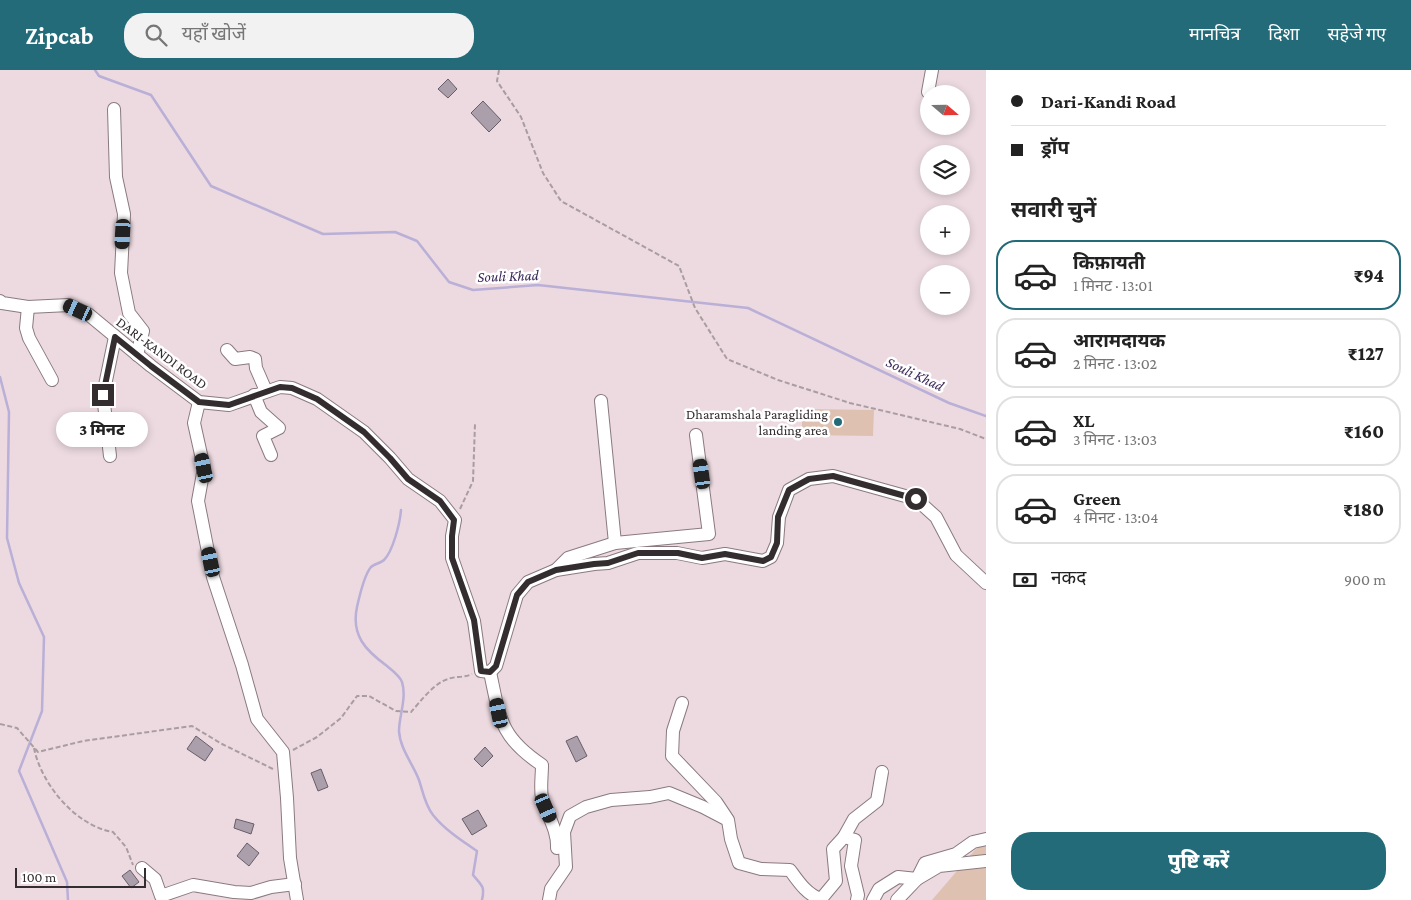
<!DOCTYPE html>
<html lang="hi">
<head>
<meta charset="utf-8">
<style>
	:root { --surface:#fff; --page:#f2f2f2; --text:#222; --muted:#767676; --line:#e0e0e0; --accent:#236b78 }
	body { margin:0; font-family:"Crimson Pro","Noto Sans Devanagari",serif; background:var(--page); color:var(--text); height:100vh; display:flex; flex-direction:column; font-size:19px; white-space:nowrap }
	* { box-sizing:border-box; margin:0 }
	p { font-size:16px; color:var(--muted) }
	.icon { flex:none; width:28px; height:28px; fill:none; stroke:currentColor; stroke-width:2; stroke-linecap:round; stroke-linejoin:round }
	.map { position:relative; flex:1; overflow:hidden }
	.side { display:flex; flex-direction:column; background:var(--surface); width:425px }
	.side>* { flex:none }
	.top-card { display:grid; align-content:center; height:110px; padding:0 25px; background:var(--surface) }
	.needle { width:32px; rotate:110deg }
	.buttons { position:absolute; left:920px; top:15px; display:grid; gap:10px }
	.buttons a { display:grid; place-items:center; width:50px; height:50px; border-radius:50%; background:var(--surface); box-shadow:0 2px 8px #0003; font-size:25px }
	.scale { position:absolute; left:15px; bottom:12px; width:131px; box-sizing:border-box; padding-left:5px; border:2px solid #332d2f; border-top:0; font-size:14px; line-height:18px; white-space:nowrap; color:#332d2f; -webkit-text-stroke:4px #fff; paint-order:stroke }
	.end { position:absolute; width:22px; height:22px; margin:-11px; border:6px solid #332d2f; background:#fff; box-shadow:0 0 0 2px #fff }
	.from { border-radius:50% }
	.bubble { position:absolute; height:35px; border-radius:18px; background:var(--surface); box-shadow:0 2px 8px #0003; font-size:16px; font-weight:800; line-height:35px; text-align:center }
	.car { position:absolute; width:15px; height:30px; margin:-15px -8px; border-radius:6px; box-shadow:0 0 4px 1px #0007; background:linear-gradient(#222 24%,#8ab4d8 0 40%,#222 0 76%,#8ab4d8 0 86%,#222 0) }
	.top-card b { display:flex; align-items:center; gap:18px; height:48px; font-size:19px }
	.top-card b+b { border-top:1px solid var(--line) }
	.top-card i { width:12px; height:12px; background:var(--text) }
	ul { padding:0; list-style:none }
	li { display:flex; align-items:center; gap:15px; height:70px; margin:0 10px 8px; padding:0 15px; border:2px solid var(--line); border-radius:20px }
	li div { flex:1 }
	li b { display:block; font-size:19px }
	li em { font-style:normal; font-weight:800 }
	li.on { border-color:var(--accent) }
	li>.icon { width:45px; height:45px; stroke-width:1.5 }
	h2 { padding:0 25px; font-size:22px; line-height:60px }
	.pay { display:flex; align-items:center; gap:12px; height:55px; padding:0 25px; font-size:19px }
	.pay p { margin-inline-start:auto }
	.action { display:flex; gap:10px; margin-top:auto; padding:10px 25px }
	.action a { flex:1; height:58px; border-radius:20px; background:var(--accent); color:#fff; font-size:20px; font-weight:800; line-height:58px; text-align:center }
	header { display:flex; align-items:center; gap:30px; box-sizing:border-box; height:70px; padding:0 25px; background:var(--accent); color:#fff }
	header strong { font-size:24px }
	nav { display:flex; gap:28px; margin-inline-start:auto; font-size:18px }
	.search { width:350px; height:45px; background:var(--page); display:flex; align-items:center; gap:12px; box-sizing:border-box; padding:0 18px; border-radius:20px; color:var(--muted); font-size:19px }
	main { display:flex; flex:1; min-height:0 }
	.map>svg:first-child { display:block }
	.green { fill:#dec1b1 }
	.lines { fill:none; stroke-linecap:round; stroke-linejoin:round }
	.stream { stroke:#b9afd7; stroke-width:2.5 }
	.building { fill:#ab9fab; stroke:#675d68 }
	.minor-casing { stroke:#8a7a7f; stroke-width:14 }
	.path { stroke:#aa9da1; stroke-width:2; stroke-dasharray:5 2.5; stroke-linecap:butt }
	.minor { stroke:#fff; stroke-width:12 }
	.route { stroke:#332d2f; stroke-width:6 }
	.poi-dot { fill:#236b78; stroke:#fff; stroke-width:2 }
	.labels { text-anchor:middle; stroke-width:5; stroke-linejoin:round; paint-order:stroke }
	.street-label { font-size:14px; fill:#332d2f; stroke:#fff }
	.poi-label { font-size:14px; fill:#332d2f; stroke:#fff; text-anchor:end }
	.water-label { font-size:15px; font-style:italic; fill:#382758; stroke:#fff }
</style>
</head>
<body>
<header>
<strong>Zipcab</strong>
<div class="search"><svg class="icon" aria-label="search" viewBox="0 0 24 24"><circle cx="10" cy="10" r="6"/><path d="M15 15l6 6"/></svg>यहाँ खोजें</div>
<nav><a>मानचित्र</a><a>दिशा</a><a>सहेजे गए</a></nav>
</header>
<main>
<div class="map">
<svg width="986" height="830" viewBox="0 0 986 830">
	<rect width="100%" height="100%" fill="#ecdae0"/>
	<!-- green -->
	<g class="green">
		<path d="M802,339l72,1 -1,26 -71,-1z"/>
		<path d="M986,772v58h-54l43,-50z"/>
	</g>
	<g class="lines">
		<!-- stream -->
		<g class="stream">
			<path d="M95,0l4,6 52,19 60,91 112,48 72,-2 22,9 32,41 24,8 65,-5 210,23 201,95 37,13"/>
			<path d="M0,307l9,35 -2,126 12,45 25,54 -2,74 -23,60 48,111 1,18"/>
			<path d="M401,440c-1,13 -8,41 -17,50 -3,3 -10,4 -13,7 -6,7 -12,31 -14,40 -6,28 8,43 30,59 5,4 13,10 15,16 5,16 -3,34 -3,49 1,18 14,33 20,49 4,12 6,25 14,35 12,15 29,26 44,36l-4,24c9,11 12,11 9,25"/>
		</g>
	</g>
	<!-- building -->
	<g class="building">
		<path d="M448,9l9,10 -9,9 -10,-9z"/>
		<path d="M483,31l18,19 -12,12 -18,-19z"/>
		<path d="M196,666l17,13 -8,12 -18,-12z"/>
		<path d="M577,666l10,20 -11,6 -10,-21z"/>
		<path d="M485,677l8,9 -11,11 -8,-8z"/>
		<path d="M321,699l7,18 -10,4 -7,-18z"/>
		<path d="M478,740l9,16 -15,9 -10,-16z"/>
		<path d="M236,749l18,5 -3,10 -17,-6z"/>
		<path d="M247,773l12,10 -10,13 -12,-10z"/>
		<path d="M130,800l9,12 -8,6 -9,-12z"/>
	</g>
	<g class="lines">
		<defs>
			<g id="minor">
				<path d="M928,22l4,-22"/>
				<path d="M114,39l2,68 8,37 -3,59 8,40 14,18 -6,24"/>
				<path d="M0,231l2,2 26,4 41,-2 19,9 63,52 48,36 30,3 51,-18 12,1 25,11 47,33 26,26 18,21 32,22 15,19 -3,16v22l22,63 7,50 9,1 6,-6 21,-71 11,-13 28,-12 38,-6 14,-1 30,-10h39l25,5 23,-4 38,7 8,-4 6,-14 2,-26 10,-27 20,-11 24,-3 83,23 20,18 20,38 30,28"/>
				<path d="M28,237l-2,21 3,10 23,42"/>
				<path d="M227,280l8,9 15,-2 5,2 1,9 10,23"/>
				<path d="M254,325l7,17 18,16 -16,8 8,19"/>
				<path d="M199,332l-5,21 10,45 -6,33 15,76 29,88 15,54 26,33 4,46 3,60 7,42"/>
				<path d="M110,386l-7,-61 12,-58"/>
				<path d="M615,473l94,-9 -13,-99"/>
				<path d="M556,500l12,-12 47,-15 -14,-142"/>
				<path d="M490,602c10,47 10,65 52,93 0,11 -2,23 0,33 5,17 16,32 15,50"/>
				<path d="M682,633l-9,28 -1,25 44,46 12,18 3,19 8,24 22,6 29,1c8,11 17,25 31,29l15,-18 -3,-32 11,-12 11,3 -4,26 7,29 -1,5"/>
				<path d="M844,767l10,-18 23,-18 5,-29"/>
				<path d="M142,798l13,11 6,17 32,-11 41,7 17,1 20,-6 24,-3"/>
				<path d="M549,830l2,-11 15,-22 -2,-35 6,-16 16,-9 25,-7 39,-3 19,-4 34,14 23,12"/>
				<path d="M873,830l6,-11 19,-12 19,2 22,-13 47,-5"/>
				<path d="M897,830l20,-21 8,-16 31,-9 17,-12 13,-3"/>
			</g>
		</defs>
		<!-- minor casing -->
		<use href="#minor" class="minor-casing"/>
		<!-- path -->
		<g class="path">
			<path d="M499,0l-2,11 24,36 22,56 18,28 118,65 16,42 32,51 51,21 72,23 110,26 26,10"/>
			<path d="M460,439l13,-28 2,-57"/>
			<path d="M0,654l17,4 21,24 45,-11 109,-15 30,18 51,25"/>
			<path d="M34,678c7,36 42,78 79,84l13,15 7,18"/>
			<path d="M293,680l24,-13 24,-19 16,-22h12l27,15 15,1c9,-10 23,-29 37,-33 7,-3 16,-1 24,-5"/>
		</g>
		<!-- minor -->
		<use href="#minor" class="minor"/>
	</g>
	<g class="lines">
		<!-- route -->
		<path class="route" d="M103,325l12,-58 36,29 48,36 30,3 51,-18 12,1 25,11 47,33 26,26 18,21 32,22 14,19 -2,16v22l22,62 7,51 9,1 6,-6 21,-71 11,-13 28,-12 38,-6 14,-1 30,-10h40l24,5 23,-4 38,7 8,-4 6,-14 1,-26 11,-27 20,-11 24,-3 83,23"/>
	</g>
	<!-- markers -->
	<circle class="poi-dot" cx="838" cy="352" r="5"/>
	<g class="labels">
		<!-- street labels -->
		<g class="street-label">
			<text transform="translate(162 283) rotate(37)" y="5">DARI-KANDI ROAD</text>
		</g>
		<!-- poi labels -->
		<g class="poi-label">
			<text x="828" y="349">Dharamshala Paragliding<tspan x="828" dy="16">landing area</tspan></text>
		</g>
		<!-- water labels -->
		<g class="water-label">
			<text transform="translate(508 206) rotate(-2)" y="5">Souli Khad</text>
			<text transform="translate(915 304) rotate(25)" y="5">Souli Khad</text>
		</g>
	</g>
</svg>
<div class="buttons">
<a><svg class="needle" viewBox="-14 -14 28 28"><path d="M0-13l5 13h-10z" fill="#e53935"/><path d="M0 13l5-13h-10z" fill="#767676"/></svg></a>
<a><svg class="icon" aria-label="layers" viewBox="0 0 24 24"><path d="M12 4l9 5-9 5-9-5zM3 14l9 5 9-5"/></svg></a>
<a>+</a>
<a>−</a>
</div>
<div class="scale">100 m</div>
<i class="end from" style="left:916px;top:429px"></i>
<i class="end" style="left:103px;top:325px"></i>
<div class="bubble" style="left:56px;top:342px;width:92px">3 मिनट</div>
<i class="car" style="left:123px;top:164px;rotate:183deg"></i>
<i class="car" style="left:78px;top:240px;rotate:295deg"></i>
<i class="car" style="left:204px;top:398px;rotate:348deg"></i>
<i class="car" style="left:702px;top:404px;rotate:352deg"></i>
<i class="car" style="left:211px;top:492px;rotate:348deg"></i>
<i class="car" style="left:499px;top:643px;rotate:348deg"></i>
<i class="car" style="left:546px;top:738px;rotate:156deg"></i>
</div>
<section class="side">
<div class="top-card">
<b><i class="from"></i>Dari-Kandi Road</b>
<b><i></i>ड्रॉप</b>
</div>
<h2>सवारी चुनें</h2>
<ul>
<li class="on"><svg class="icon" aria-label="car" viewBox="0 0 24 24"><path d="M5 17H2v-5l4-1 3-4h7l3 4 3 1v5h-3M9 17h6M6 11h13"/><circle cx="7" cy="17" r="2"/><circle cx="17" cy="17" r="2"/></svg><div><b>किफ़ायती</b><p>1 मिनट · 13:01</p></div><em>₹94</em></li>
<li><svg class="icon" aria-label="car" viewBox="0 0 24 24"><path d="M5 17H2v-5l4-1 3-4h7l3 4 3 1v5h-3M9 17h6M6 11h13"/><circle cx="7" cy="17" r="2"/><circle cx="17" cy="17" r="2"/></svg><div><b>आरामदायक</b><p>2 मिनट · 13:02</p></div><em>₹127</em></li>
<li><svg class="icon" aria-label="car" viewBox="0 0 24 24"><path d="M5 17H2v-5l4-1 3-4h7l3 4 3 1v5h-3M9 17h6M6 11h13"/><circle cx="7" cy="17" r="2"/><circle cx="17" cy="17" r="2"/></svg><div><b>XL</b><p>3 मिनट · 13:03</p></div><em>₹160</em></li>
<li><svg class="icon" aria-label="car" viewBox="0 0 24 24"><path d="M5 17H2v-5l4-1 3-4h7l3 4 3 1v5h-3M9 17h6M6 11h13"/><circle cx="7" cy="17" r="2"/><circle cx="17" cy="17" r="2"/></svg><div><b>Green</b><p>4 मिनट · 13:04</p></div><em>₹180</em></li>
</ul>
<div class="pay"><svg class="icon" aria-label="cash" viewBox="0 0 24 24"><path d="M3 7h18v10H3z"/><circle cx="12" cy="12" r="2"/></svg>नकद<p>900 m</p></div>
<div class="action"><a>पुष्टि करें</a></div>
</section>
</main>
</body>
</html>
